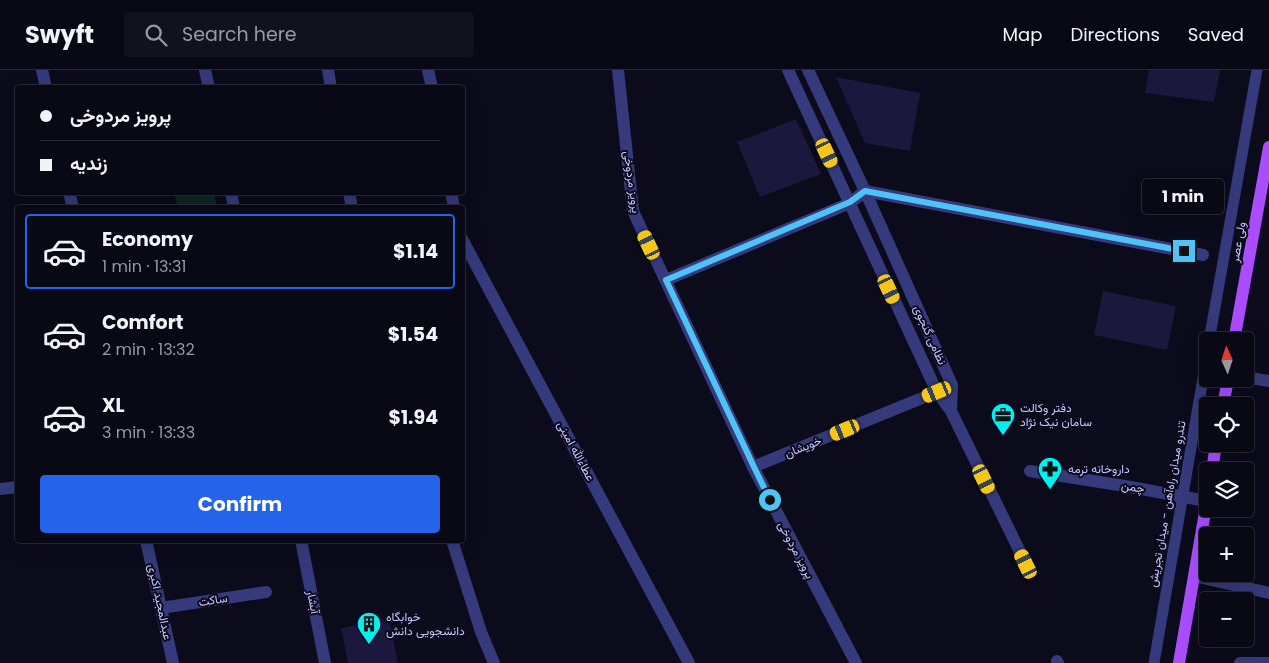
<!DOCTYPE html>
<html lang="en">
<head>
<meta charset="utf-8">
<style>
	:root { --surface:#090815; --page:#12111e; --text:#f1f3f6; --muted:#999aa0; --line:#292934; --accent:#2563eb }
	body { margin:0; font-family:Poppins,Vazirmatn,sans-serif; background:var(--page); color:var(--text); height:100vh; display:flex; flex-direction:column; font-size:19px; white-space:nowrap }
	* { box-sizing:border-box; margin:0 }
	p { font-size:16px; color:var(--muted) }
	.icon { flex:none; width:28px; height:28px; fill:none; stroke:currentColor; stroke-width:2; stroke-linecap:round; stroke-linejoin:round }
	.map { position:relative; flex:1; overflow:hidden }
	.sheet { position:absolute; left:15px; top:135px; width:450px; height:338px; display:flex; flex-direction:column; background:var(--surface); border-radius:5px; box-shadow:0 5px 20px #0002,0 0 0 1px var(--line) }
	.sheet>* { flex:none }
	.top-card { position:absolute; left:15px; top:15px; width:450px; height:110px; border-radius:5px; box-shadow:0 5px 20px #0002,0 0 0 1px var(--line); display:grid; align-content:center; height:110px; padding:0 25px; background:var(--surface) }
	.needle { width:32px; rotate:357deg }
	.buttons { position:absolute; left:1199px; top:262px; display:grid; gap:10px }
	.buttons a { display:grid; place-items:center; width:55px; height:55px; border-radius:5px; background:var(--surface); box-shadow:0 5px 20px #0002,0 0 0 1px var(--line); font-size:25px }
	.end { position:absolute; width:22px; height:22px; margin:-11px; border:6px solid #4fc3f7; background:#111; box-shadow:0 0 0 2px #111 }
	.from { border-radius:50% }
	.bubble { position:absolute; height:35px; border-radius:5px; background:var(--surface); box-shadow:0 5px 20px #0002,0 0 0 1px var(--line); font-size:16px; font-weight:700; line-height:35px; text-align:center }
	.car { position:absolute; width:15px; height:30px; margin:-15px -8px; border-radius:6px; box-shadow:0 0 4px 1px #0007; background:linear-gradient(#f5c518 24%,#345 0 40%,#f5c518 0 76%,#345 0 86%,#f5c518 0) }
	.top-card b { display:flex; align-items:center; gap:18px; height:48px; font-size:19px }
	.top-card b+b { border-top:1px solid var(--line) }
	.top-card i { width:12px; height:12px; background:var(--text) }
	ul { padding:9px 0 0; list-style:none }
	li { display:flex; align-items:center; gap:15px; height:75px; margin:0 10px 8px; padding:0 15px; border:2px solid transparent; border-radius:5px }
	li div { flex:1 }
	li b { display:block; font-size:19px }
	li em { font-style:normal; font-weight:700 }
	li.on { border-color:var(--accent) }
	li>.icon { width:45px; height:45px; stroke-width:1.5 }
	.action { display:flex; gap:10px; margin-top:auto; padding:10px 25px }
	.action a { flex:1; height:58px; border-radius:5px; background:var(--accent); color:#fff; font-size:20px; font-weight:700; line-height:58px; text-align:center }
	header { display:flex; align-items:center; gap:30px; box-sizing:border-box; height:70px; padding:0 25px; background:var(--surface); border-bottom:1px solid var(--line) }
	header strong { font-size:24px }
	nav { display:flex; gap:28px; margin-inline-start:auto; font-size:18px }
	.search { width:350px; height:45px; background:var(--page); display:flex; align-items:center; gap:12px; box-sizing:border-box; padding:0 18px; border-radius:5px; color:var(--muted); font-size:19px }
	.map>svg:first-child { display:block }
	.green { fill:#0e2623 }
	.building { fill:#1b173d }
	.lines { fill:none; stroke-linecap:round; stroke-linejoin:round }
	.service { stroke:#353a7c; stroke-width:11 }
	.minor { stroke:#353a7c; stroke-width:12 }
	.tertiary { stroke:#353a7c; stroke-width:12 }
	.primary { stroke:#a94dff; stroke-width:12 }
	.route { stroke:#4fc3f7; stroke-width:6 }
	.labels { text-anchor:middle; stroke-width:4; stroke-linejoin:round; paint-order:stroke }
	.street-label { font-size:12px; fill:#c6c6ff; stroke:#0c0b1c }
	.poi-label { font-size:12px; fill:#c6c6ff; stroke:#0c0b1c; text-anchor:start }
</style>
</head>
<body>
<header>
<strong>Swyft</strong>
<div class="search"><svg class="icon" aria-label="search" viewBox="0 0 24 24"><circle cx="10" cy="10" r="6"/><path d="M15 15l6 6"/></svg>Search here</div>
<nav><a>Map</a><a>Directions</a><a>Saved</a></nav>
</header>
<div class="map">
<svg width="1269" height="593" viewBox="0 0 1269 593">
	<rect width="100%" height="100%" fill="#0c0b1c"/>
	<!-- green -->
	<path class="green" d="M179,122l35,1 3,14h-39l-4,-13z"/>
	<!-- building -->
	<g class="building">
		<path d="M1149,0h71l-6,32 -69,-9z"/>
		<path d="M836,7l84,16 -10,58 -45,-8z"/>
		<path d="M796,49l25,55 -61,23 -23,-55z"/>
		<path d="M1103,221l73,15 -9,44 -73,-15z"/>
		<path d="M389,549l9,44h-50l-7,-35z"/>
	</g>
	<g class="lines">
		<!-- service -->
		<g class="service">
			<path d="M1209,271l48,-271"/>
			<path d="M1154,593l54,-314"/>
		</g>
		<!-- minor -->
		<g class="minor">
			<path d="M205,0l4,18"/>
			<path d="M328,0l3,18"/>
			<path d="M428,0l4,18"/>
			<path d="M618,0l15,141 120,256 103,196"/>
			<path d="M231,122l3,16"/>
			<path d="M349,122l3,16"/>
			<path d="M451,122l3,16"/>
			<path d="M462,169l227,424"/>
			<path d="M666,210l184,-77 15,-12 338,64"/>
			<path d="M1245,307l24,4"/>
			<path d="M951,341l75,153"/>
			<path d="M753,397l184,-75"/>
			<path d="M1030,401l95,15 81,15"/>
			<path d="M0,419l18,-2"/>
			<path d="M301,470l24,123"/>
			<path d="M452,470l29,92 13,31"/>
			<path d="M1194,506l75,17"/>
			<path d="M161,538l105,-16"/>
			<path d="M1057,591l1,2"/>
			<path d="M1240,593h29"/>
		</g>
		<!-- tertiary -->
		<g class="tertiary">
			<path d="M42,0l4,18"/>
			<path d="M788,0l149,322 14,19"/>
			<path d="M808,0l57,121 87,194 -1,26"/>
			<path d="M69,122l4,16"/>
			<path d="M146,470l27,123"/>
		</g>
		<!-- primary -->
		<g class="primary">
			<path d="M1234,271l35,-194"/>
			<path d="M1223,336l5,-27"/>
			<path d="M1212,401l4,-27"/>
			<path d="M1179,593l29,-168"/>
		</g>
	</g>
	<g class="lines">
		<!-- route -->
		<path class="route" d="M770,430l-16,-33 -88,-187 184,-78 15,-11 319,60"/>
	</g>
	<!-- icons -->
	<defs>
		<symbol id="office-pin" viewBox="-11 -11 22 30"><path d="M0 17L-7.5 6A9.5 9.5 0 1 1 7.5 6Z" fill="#00f1ef" stroke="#0c0b1c"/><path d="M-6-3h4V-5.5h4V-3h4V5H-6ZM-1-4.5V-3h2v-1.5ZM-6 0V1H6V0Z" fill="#111"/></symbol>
		<symbol id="pharmacy-pin" viewBox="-11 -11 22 30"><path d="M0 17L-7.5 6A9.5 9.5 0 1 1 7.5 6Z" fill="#00f1ef" stroke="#0c0b1c"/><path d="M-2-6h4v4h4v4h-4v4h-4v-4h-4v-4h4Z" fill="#111"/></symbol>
		<symbol id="building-pin" viewBox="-11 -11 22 30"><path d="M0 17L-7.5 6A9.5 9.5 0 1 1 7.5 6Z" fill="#00f1ef" stroke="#0c0b1c"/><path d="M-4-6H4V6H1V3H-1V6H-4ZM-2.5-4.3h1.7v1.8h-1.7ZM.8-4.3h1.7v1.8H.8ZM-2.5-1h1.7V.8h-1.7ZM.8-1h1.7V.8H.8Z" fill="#111"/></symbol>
	</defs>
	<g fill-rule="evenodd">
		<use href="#office-pin" x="989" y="331" width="28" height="38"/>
		<use href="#pharmacy-pin" x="1036" y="385" width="28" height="38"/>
		<use href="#building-pin" x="355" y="540" width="28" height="38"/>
	</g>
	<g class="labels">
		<!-- street labels -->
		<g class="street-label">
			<text transform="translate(632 112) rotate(82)" y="4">پرویز مردوخی</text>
			<text transform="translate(1238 172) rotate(-80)" y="4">ولی عصر</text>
			<text transform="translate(930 265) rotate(66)" y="4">نظامی گنجوی</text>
			<text transform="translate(803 377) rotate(-22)" y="4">خویشان</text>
			<text transform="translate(576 381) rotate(62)" y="4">عطاءالله امینی</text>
			<text transform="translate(1133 417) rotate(10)" y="4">چمن</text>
			<text transform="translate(1167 434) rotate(-80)" y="4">تندرو میدان راه‌آهن - میدان تجریش</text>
			<text transform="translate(796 480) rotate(62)" y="4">پرویز مردوخی</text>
			<text transform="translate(213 530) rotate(-9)" y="4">ساکت</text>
			<text transform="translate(160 532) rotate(78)" y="4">عبدالمجید اکبری</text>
			<text transform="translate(313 532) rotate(79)" y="4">آبشار</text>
		</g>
		<!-- poi labels -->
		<g class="poi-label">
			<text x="1020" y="342">دفتر وکالت<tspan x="1020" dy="14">سامان نیک نژاد</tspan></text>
			<text x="1068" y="403">داروخانه ترمه</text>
			<text x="386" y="551">خوابگاه<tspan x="386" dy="14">دانشجویی دانش</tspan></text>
		</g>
	</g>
</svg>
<div class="buttons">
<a><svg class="needle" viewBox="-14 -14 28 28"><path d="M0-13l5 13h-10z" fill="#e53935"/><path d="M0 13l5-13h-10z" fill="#999aa0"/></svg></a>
<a><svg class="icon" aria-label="locate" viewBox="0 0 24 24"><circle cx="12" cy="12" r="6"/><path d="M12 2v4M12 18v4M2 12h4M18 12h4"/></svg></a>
<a><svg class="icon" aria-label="layers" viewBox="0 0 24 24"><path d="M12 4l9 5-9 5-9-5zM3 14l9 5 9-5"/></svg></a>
<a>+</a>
<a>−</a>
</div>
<i class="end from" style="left:770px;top:430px"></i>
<i class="end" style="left:1184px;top:181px"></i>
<div class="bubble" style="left:1142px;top:109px;width:82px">1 min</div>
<i class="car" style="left:827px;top:83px;rotate:155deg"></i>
<i class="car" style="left:649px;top:175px;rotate:335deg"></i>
<i class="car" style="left:889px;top:219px;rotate:155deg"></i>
<i class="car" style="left:937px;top:322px;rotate:248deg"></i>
<i class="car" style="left:845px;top:360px;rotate:248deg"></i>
<i class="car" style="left:984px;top:409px;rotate:154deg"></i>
<i class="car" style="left:1026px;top:494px;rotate:334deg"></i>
<div class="top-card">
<b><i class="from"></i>پرویز مردوخی</b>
<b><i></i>زندیه</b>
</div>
<section class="sheet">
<ul>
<li class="on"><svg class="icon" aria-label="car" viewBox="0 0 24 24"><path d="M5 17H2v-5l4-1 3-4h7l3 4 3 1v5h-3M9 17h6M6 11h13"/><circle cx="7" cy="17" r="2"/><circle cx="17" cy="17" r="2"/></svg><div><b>Economy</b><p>1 min · 13:31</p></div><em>$1.14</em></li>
<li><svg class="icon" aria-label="car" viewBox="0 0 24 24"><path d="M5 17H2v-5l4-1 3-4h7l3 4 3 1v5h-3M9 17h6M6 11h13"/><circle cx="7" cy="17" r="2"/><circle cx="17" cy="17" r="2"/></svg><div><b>Comfort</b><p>2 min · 13:32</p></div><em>$1.54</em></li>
<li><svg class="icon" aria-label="car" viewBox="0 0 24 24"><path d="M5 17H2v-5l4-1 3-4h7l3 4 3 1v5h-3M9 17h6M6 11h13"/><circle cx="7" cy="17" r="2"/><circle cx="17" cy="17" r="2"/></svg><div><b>XL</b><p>3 min · 13:33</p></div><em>$1.94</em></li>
</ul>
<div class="action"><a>Confirm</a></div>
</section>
</div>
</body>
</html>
